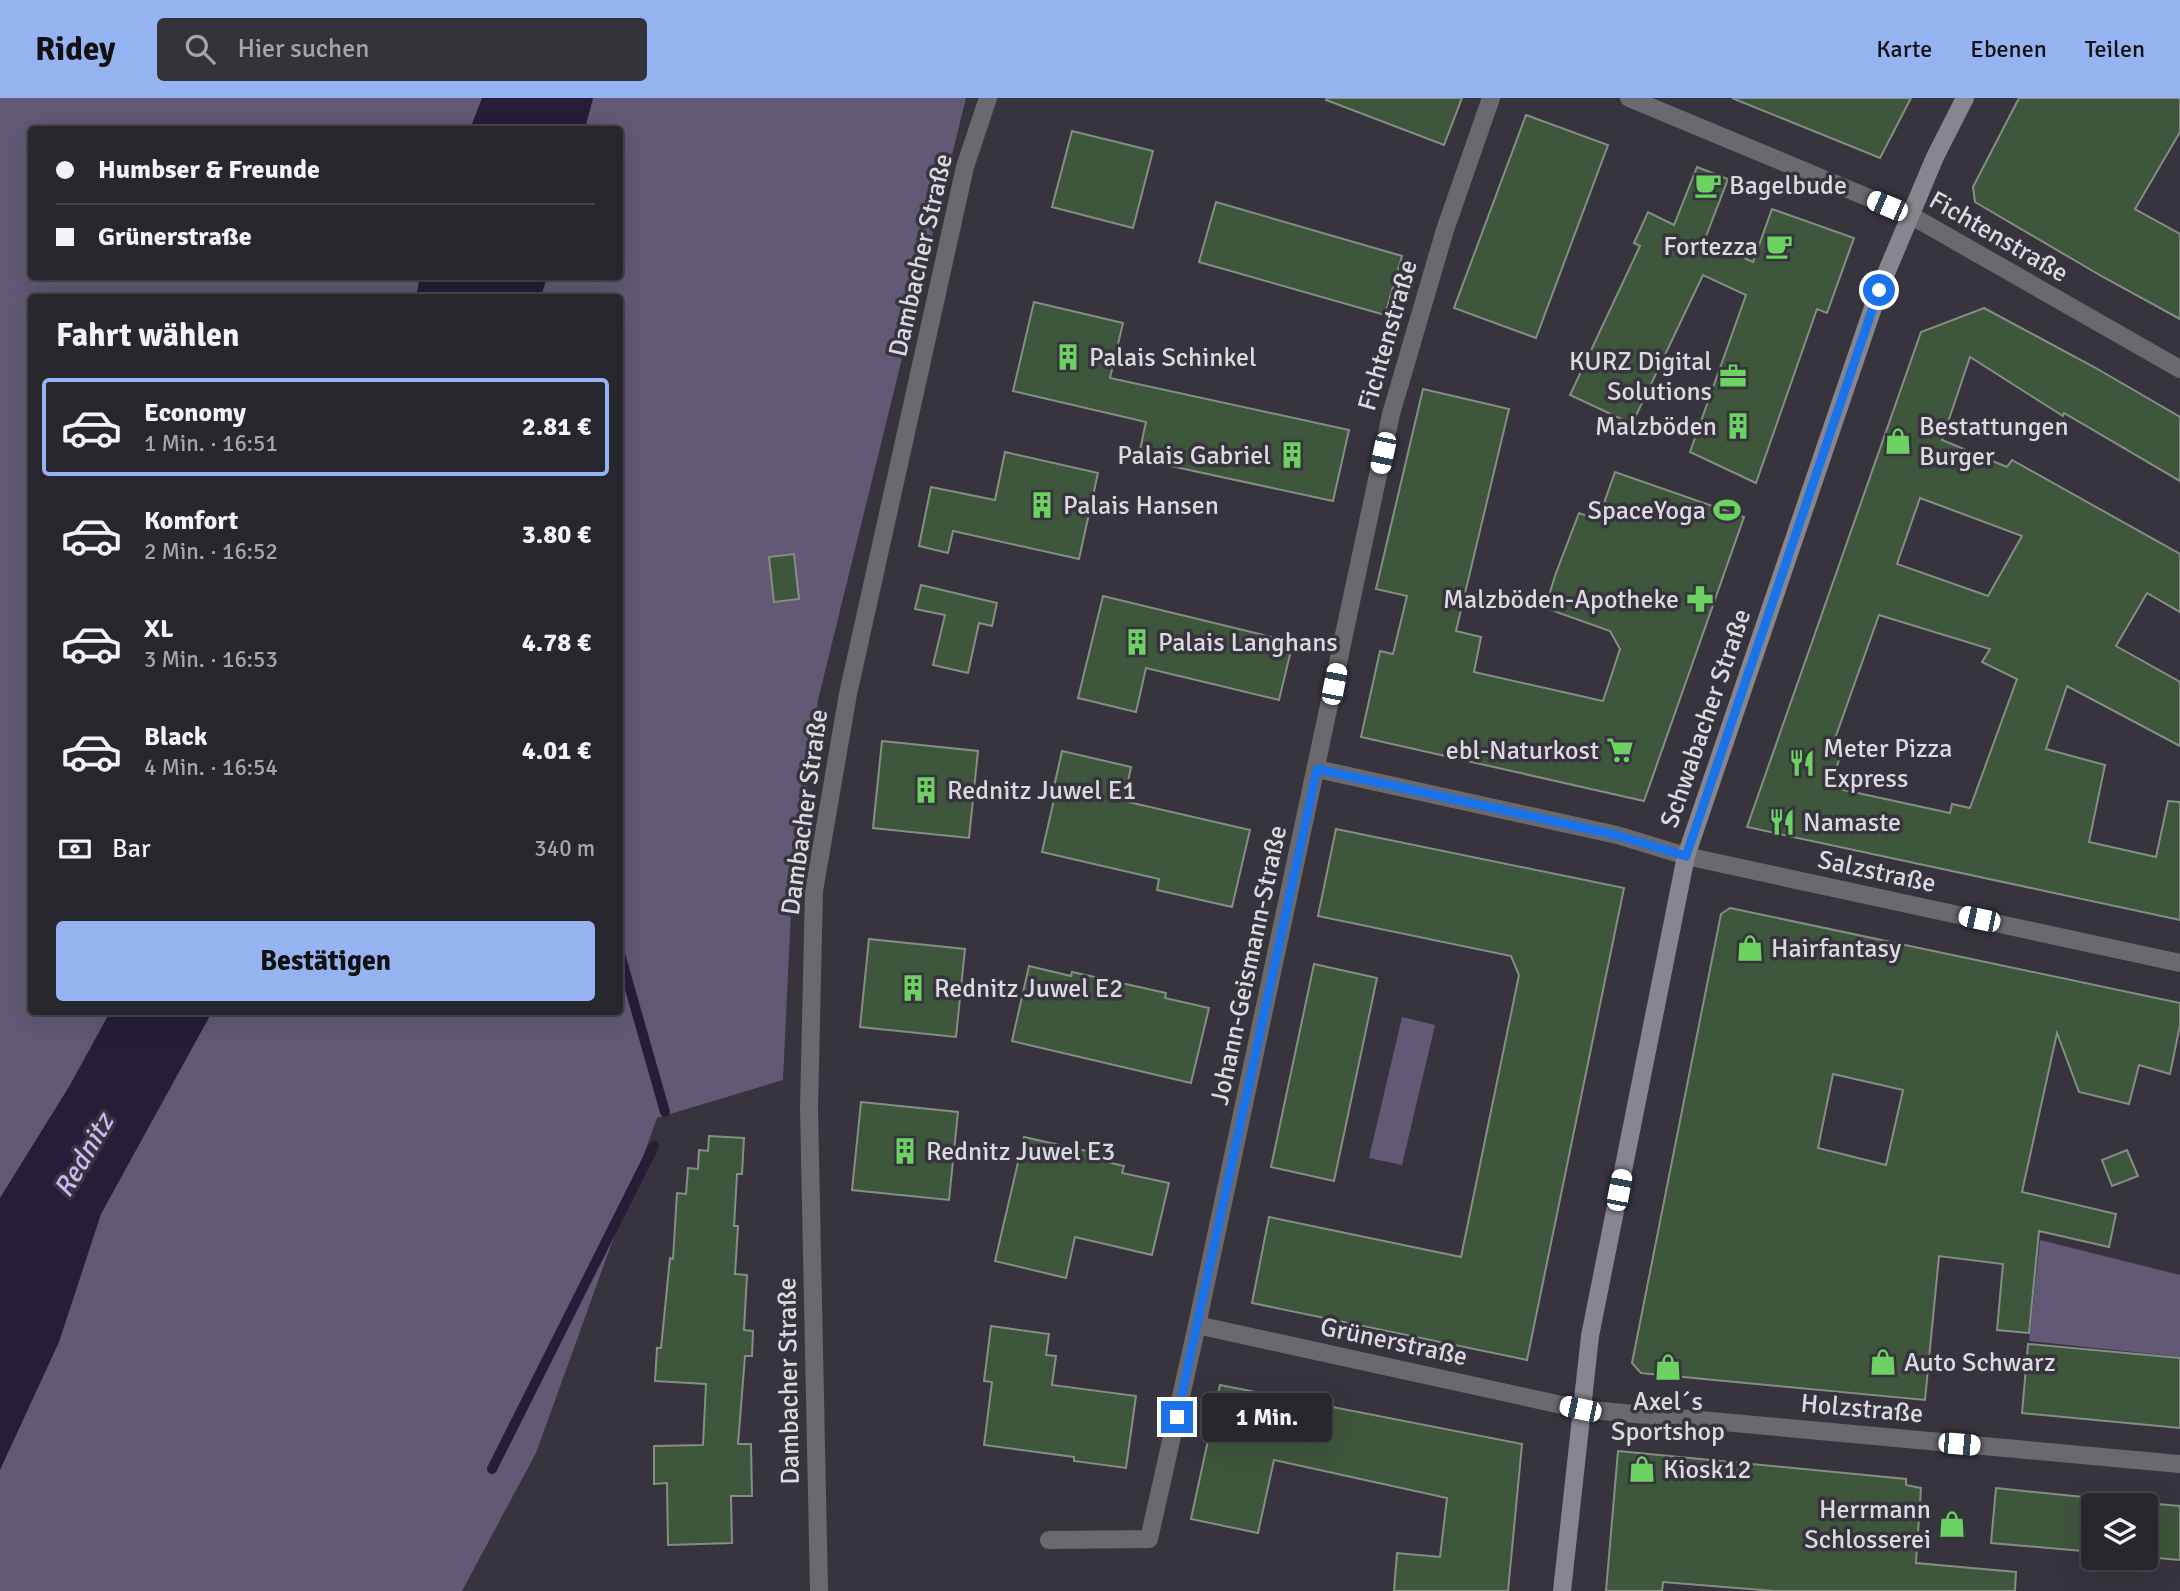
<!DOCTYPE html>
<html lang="de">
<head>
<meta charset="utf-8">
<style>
	:root { --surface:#29272e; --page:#35333a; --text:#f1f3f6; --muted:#a5a5aa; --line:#45444a; --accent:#95b2f1 }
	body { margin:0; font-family:Signika,sans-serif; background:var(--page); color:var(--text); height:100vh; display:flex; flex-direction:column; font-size:26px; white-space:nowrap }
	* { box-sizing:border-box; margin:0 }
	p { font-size:23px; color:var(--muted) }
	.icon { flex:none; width:38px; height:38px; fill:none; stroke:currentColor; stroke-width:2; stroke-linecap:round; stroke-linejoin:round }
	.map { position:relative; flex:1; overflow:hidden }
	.sheet { position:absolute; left:28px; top:196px; width:595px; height:721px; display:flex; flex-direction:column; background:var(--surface); border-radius:7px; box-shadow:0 7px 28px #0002,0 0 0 2px var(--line) }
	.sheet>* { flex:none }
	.banner { position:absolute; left:28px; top:28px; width:595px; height:154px; border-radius:7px; box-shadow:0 7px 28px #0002,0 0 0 2px var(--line); display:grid; align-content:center; height:154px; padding:0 28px; background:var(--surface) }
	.controls { position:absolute; left:2081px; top:1395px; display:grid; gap:14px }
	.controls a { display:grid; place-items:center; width:77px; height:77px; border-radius:7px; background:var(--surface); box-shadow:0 7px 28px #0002,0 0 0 2px var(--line); font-size:35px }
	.end { position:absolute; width:32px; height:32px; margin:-16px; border:9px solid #1a73e8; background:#fff; box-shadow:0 0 0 4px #fff }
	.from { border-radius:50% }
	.bubble { position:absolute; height:49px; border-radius:7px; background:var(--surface); box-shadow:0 7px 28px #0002,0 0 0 2px var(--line); font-size:23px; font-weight:700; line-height:49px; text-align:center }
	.car { position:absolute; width:21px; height:42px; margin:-21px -10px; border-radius:9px; box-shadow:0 0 5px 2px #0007; background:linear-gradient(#fff 24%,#345 0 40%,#fff 0 76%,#345 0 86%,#fff 0) }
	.banner b { display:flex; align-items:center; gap:24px; height:66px; font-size:26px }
	.banner b+b { border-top:2px solid var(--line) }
	.banner i { width:18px; height:18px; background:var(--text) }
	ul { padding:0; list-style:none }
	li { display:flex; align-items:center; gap:21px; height:98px; margin:0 14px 10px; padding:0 14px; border:4px solid transparent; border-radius:7px }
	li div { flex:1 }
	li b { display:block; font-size:26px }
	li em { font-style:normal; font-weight:700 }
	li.active { border-color:var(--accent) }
	li>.icon { width:63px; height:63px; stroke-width:1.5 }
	h2 { padding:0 28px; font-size:32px; line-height:84px }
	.pay { display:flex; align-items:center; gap:18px; height:77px; padding:0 28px; font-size:26px }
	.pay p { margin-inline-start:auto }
	.primary-button { display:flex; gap:14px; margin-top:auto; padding:14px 28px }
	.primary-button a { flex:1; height:80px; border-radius:7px; background:var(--accent); color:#111; font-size:28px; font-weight:700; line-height:80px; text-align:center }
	header { display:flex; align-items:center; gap:42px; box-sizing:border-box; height:98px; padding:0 35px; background:var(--accent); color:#111 }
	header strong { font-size:33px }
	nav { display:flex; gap:38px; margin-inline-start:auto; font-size:24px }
	.search { width:490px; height:63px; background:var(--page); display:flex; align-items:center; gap:18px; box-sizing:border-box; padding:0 24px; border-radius:7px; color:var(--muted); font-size:26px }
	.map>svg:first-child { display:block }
	.green { fill:#615975; fill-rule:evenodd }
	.water { fill:#261d39 }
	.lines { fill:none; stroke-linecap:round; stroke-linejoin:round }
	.stream { stroke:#261d39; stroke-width:10 }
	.building { fill:#3e563b; stroke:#858e84; stroke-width:2; fill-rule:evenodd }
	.minor { stroke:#6a696e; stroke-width:18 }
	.secondary { stroke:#87858d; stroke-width:18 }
	.route { stroke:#1a73e8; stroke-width:9 }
	.labels { text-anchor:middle; stroke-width:7; stroke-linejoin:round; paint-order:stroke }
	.poi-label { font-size:26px; fill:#dbdae0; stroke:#37343e; text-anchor:start }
	.street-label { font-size:26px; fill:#dbdae0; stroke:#37343e }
	.water-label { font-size:28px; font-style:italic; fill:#c8b8f3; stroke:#37343e }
</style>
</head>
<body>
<header>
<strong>Ridey</strong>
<div class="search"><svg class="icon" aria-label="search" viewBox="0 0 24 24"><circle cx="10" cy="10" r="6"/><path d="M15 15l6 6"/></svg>Hier suchen</div>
<nav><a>Karte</a><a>Ebenen</a><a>Teilen</a></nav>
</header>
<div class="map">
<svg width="2180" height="1493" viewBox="0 0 2180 1493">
	<rect width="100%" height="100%" fill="#37343e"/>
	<!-- green -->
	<g class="green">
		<path d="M0,0h966l-148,602 -27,211 -8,169 -126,38 -121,335 -74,138h-462zM32,32h588v146h-588zM32,200h588v714h-588z"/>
		<path d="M1402,919l33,8 -33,140 -33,-7z"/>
		<path d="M2040,1142l140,35v82l-151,-16z"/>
	</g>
	<!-- water -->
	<g class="water">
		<path d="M482,0h111l-8,31h-115z"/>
		<path d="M420,179v-1l127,1 -6,20h-125z"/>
		<path d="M110,914h102l-111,202 -42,128 -59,128v-272l70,-113z"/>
	</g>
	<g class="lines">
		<!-- stream -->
		<g class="stream">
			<path d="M620,856l45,158"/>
			<path d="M492,1371l162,-323"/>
		</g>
	</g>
	<!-- building -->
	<g class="building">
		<path d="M1327,0h135l-18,47 -118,-45z"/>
		<path d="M1732,0h179l-31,60z"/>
		<path d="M2019,0h161v34l-45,77 45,25v85l-77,-42 -128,-75 -2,-15z"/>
		<path d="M1526,17l82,30 -72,193 -82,-30z"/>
		<path d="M1072,33l81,20 -20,77 -81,-21z"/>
		<path d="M1697,69l31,12 -23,60 48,23 19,-53 82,29 -27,75 -10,-4 -61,174 -66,-31 56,-157 -43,-20 -71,149 -62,-29 70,-149 -6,-3 14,-31 26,13z"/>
		<path d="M1216,104l186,54 -17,59 -186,-53z"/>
		<path d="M1034,204l89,21 -13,55 239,52 -16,71 -195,-42 8,-37 -133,-31z"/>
		<path d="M1984,210l110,59 86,50v64l-116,-68 -1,3 -93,-59 -28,83 65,27 5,-7 168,94v58l-33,-19 -31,53 64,36v64l-113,-60 -21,63 59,16 -16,77 67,15 12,-56 12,1v118l-433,-93 174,-495zM1920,400l102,38 -34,60 -91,-32zM1879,517l111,34 -8,13 35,17 -47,129 -18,-4 -2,9 -120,-26 12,-36 -10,-4z"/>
		<path d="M1423,291l86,20 -53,222 25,6 -7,35 129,29 17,-52 -10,-18 -65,-23 11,-35 23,-60 19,7 17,-48 129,45 -100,284 -283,-64 19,-86 13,3 14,-58 -31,-7z"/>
		<path d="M1005,354l93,21 -19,86 -126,-28 -5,22 -29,-7 12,-59 64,13z"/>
		<path d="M794,456l5,45 -25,3 -5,-45z"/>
		<path d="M921,487l76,18 -5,23 -13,-3 -11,50 -35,-8 12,-50 -30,-6z"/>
		<path d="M1103,498l190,46 -14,58 -133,-32 -10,44 -58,-14z"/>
		<path d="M882,643l96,10 -9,87 -96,-10z"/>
		<path d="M1062,653l69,16 -7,34 126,29 -18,77 -75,-17 2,-11 -117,-27 14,-61h-3z"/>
		<path d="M1336,731l288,59 -97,472 -275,-57 17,-86 192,40 58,-282 -8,-19 -193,-40z"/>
		<path d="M1730,810l450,95v22l-10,49 -31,-9 -10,39 -50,-12 -22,-59 -35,159 94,22 -7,33 -70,-16 -10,102 -32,-3 6,-66 -64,-8 -14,144 -284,-27 -9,-10 89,-449zM1833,976l70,16 -17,75 -68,-17z"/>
		<path d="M869,841l96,10 -9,88 -96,-10z"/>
		<path d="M1314,866l63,14 -43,203 -63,-14z"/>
		<path d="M1029,868l42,10 1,-4 94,21 -1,5 44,10 -18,75 -179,-42z"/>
		<path d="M861,1004l97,10 -9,88 -97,-10z"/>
		<path d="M709,1038l35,2 -2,36h-5l-3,52h4l-3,48 12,1 -3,55 9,1 -1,25h-7l-7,88h13l1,52h-21l1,47 -64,2 -1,-62 -13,1v-38l49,-1 3,-61 -51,-3 2,-33h4l9,-90 3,1 4,-66 9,1 2,-26 10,1 1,-19 9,1z"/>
		<path d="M1024,1039l63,14 -1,6 38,9 -2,7 47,10 -17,72 -77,-18 -9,41 -71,-17z"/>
		<path d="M2127,1052l11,26 -26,10 -10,-26z"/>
		<path d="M991,1228l58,8 -3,21 10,1 -4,29 84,11 -10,72 -52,-7v-4l-90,-12 8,-63 -8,-1z"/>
		<path d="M2028,1246l152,14v70l-158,-15z"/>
		<path d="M1220,1287l302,59 -14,147h-114l3,-38 43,4 7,-59 -173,-38 -16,73 -67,-14z"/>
		<path d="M1618,1353l288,28v6l15,3 -5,75 100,9 -1,19h-241l-111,-9 -1,9h-56z"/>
		<path d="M1996,1390l97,10v54l-102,-9z"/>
		<path d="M2146,1405l34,3v54l-34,-3z"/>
	</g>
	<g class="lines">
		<!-- minor -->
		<g class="minor">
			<path d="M1629,0l281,117 270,154"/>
			<path d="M1317,671l300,66 69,21 494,107"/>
			<path d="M1197,1227l383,84 600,55"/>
			<path d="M1049,1442l100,-1 48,-214 194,-911 54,-184 46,-132"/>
			<path d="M819,1493l-10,-482 5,-218 34,-197 117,-527 23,-69"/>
		</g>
		<!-- secondary -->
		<path class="secondary" d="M1562,1493l28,-255 96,-480 193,-566 56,-133 30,-59"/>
	</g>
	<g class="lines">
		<!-- route -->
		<path class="route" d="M1177,1319l140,-648 299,66 70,21 193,-566"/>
	</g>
	<!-- icons -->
	<defs>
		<symbol id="cafe-bare" viewBox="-9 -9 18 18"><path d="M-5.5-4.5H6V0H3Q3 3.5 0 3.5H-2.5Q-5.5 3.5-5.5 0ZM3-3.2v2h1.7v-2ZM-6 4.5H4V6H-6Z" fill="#6cd362" stroke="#37343e" stroke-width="2.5" paint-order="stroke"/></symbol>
		<symbol id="building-bare" viewBox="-9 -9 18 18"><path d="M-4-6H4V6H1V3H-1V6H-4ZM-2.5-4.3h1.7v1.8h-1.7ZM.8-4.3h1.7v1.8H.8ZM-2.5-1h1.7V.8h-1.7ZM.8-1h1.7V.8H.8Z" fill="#6cd362" stroke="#37343e" stroke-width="2.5" paint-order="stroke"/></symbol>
		<symbol id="office-bare" viewBox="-9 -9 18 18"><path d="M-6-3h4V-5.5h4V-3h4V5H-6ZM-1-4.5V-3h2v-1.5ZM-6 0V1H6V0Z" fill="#6cd362" stroke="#37343e" stroke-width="2.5" paint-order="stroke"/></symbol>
		<symbol id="shop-bare" viewBox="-9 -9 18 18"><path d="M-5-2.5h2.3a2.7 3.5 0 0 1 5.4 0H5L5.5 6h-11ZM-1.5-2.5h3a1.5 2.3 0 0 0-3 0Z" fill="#6cd362" stroke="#37343e" stroke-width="2.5" paint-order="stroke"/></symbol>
		<symbol id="stadium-bare" viewBox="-9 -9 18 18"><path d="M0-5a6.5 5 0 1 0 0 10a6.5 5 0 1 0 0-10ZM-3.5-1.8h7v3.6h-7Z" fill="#6cd362" stroke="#37343e" stroke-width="2.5" paint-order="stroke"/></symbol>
		<symbol id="pharmacy-bare" viewBox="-9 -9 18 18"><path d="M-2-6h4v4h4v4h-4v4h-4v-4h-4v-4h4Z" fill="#6cd362" stroke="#37343e" stroke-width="2.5" paint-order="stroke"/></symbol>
		<symbol id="supermarket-bare" viewBox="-9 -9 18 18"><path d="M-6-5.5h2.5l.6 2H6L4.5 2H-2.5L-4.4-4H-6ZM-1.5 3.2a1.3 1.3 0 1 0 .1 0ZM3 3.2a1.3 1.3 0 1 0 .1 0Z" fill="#6cd362" stroke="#37343e" stroke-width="2.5" paint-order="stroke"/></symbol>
		<symbol id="restaurant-bare" viewBox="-9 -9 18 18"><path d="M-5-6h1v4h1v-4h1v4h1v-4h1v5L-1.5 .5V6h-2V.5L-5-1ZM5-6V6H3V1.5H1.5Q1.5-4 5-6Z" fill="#6cd362" stroke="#37343e" stroke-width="2.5" paint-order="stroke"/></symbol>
	</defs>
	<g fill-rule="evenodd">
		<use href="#cafe-bare" x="1689" y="68" width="38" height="38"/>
		<use href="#cafe-bare" x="1760" y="129" width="38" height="38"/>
		<use href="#building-bare" x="1049" y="240" width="38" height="38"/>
		<use href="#office-bare" x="1714" y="259" width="38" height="38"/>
		<use href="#building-bare" x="1719" y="309" width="38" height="38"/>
		<use href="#shop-bare" x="1879" y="324" width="38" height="38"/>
		<use href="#building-bare" x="1273" y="338" width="38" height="38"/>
		<use href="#building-bare" x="1023" y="388" width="38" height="38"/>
		<use href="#stadium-bare" x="1708" y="393" width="38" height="38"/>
		<use href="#pharmacy-bare" x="1681" y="482" width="38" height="38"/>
		<use href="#building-bare" x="1118" y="525" width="38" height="38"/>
		<use href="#supermarket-bare" x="1601" y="633" width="38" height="38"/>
		<use href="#restaurant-bare" x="1783" y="646" width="38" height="38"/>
		<use href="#building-bare" x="907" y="673" width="38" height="38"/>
		<use href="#restaurant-bare" x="1763" y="705" width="38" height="38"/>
		<use href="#shop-bare" x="1731" y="831" width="38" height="38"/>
		<use href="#building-bare" x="894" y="871" width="38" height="38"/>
		<use href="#building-bare" x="886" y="1034" width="38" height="38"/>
		<use href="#shop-bare" x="1864" y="1245" width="38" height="38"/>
		<use href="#shop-bare" x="1649" y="1250" width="38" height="38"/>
		<use href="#shop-bare" x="1623" y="1352" width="38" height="38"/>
		<use href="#shop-bare" x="1933" y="1407" width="38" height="38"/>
	</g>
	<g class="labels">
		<!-- poi labels -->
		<g class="poi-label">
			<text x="1729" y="96">Bagelbude</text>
			<text x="1758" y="157" text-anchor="end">Fortezza</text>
			<text x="1089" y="268">Palais Schinkel</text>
			<text x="1712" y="272" text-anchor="end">KURZ Digital<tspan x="1712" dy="30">Solutions</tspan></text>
			<text x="1717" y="337" text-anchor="end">Malzböden</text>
			<text x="1919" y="337">Bestattungen<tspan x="1919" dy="30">Burger</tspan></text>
			<text x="1271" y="366" text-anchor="end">Palais Gabriel</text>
			<text x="1063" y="416">Palais Hansen</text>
			<text x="1706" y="421" text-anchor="end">SpaceYoga</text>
			<text x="1679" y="510" text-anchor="end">Malzböden-Apotheke</text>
			<text x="1158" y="553">Palais Langhans</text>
			<text x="1823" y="659">Meter Pizza<tspan x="1823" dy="30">Express</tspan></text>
			<text x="1599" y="661" text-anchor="end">ebl-Naturkost</text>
			<text x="947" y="701">Rednitz Juwel E1</text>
			<text x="1803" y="733">Namaste</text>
			<text x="1771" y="859">Hairfantasy</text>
			<text x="934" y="899">Rednitz Juwel E2</text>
			<text x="926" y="1062">Rednitz Juwel E3</text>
			<text x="1904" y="1273">Auto Schwarz</text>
			<text x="1668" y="1312" text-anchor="middle">Axel´s<tspan x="1668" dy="30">Sportshop</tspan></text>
			<text x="1663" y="1380">Kiosk12</text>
			<text x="1931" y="1420" text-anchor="end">Herrmann<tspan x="1931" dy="30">Schlosserei</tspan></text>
		</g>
		<!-- street labels -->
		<g class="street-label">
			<text transform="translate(1999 138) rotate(30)" y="9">Fichtenstraße</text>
			<text transform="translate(920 157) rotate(-77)" y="9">Dambacher Straße</text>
			<text transform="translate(1387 237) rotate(-74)" y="9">Fichtenstraße</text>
			<text transform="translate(1705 620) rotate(-71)" y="9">Schwabacher Straße</text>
			<text transform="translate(804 714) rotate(-82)" y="9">Dambacher Straße</text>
			<text transform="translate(1877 773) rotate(12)" y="9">Salzstraße</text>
			<text transform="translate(1248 867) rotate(-78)" y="9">Johann-Geismann-Straße</text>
			<text transform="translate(1394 1243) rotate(12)" y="9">Grünerstraße</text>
			<text transform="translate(788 1283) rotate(-91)" y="9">Dambacher Straße</text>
			<text transform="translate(1862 1310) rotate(5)" y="9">Holzstraße</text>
		</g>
		<!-- water labels -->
		<g class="water-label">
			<text transform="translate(83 1057) rotate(-60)" y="10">Rednitz</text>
		</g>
	</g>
</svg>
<div class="controls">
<a><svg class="icon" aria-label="layers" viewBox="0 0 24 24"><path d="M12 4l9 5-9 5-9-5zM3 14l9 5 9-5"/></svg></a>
</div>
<i class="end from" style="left:1879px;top:192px"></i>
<i class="end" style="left:1177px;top:1319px"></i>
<div class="bubble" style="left:1202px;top:1295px;width:130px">1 Min.</div>
<i class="car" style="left:1887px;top:108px;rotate:293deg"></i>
<i class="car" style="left:1383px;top:355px;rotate:192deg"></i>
<i class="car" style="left:1334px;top:586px;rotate:11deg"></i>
<i class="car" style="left:1979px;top:821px;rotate:282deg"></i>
<i class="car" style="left:1619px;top:1092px;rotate:11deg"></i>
<i class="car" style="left:1580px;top:1311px;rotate:282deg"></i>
<i class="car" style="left:1959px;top:1346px;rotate:95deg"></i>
<div class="banner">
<b><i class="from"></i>Humbser &amp; Freunde</b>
<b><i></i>Grünerstraße</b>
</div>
<section class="sheet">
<h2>Fahrt wählen</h2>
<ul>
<li class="active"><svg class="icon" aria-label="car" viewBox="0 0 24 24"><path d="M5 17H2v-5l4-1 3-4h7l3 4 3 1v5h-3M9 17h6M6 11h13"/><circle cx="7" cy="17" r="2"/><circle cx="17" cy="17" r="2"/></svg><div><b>Economy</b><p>1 Min. · 16:51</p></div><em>2.81 €</em></li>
<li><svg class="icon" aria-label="car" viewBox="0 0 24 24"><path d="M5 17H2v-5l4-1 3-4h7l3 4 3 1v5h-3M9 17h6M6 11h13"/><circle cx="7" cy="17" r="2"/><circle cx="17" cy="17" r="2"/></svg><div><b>Komfort</b><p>2 Min. · 16:52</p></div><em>3.80 €</em></li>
<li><svg class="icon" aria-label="car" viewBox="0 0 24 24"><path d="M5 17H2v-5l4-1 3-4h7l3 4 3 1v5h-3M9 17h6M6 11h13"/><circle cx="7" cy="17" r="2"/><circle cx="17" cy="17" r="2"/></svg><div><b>XL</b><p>3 Min. · 16:53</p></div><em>4.78 €</em></li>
<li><svg class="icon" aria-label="car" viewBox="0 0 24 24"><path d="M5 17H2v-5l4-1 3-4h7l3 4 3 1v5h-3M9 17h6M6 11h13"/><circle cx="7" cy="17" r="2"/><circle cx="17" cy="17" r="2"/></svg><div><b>Black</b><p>4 Min. · 16:54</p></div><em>4.01 €</em></li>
</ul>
<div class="pay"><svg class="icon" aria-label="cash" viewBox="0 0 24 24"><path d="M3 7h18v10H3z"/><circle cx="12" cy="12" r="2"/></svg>Bar<p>340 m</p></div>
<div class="primary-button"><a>Bestätigen</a></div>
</section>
</div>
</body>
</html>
